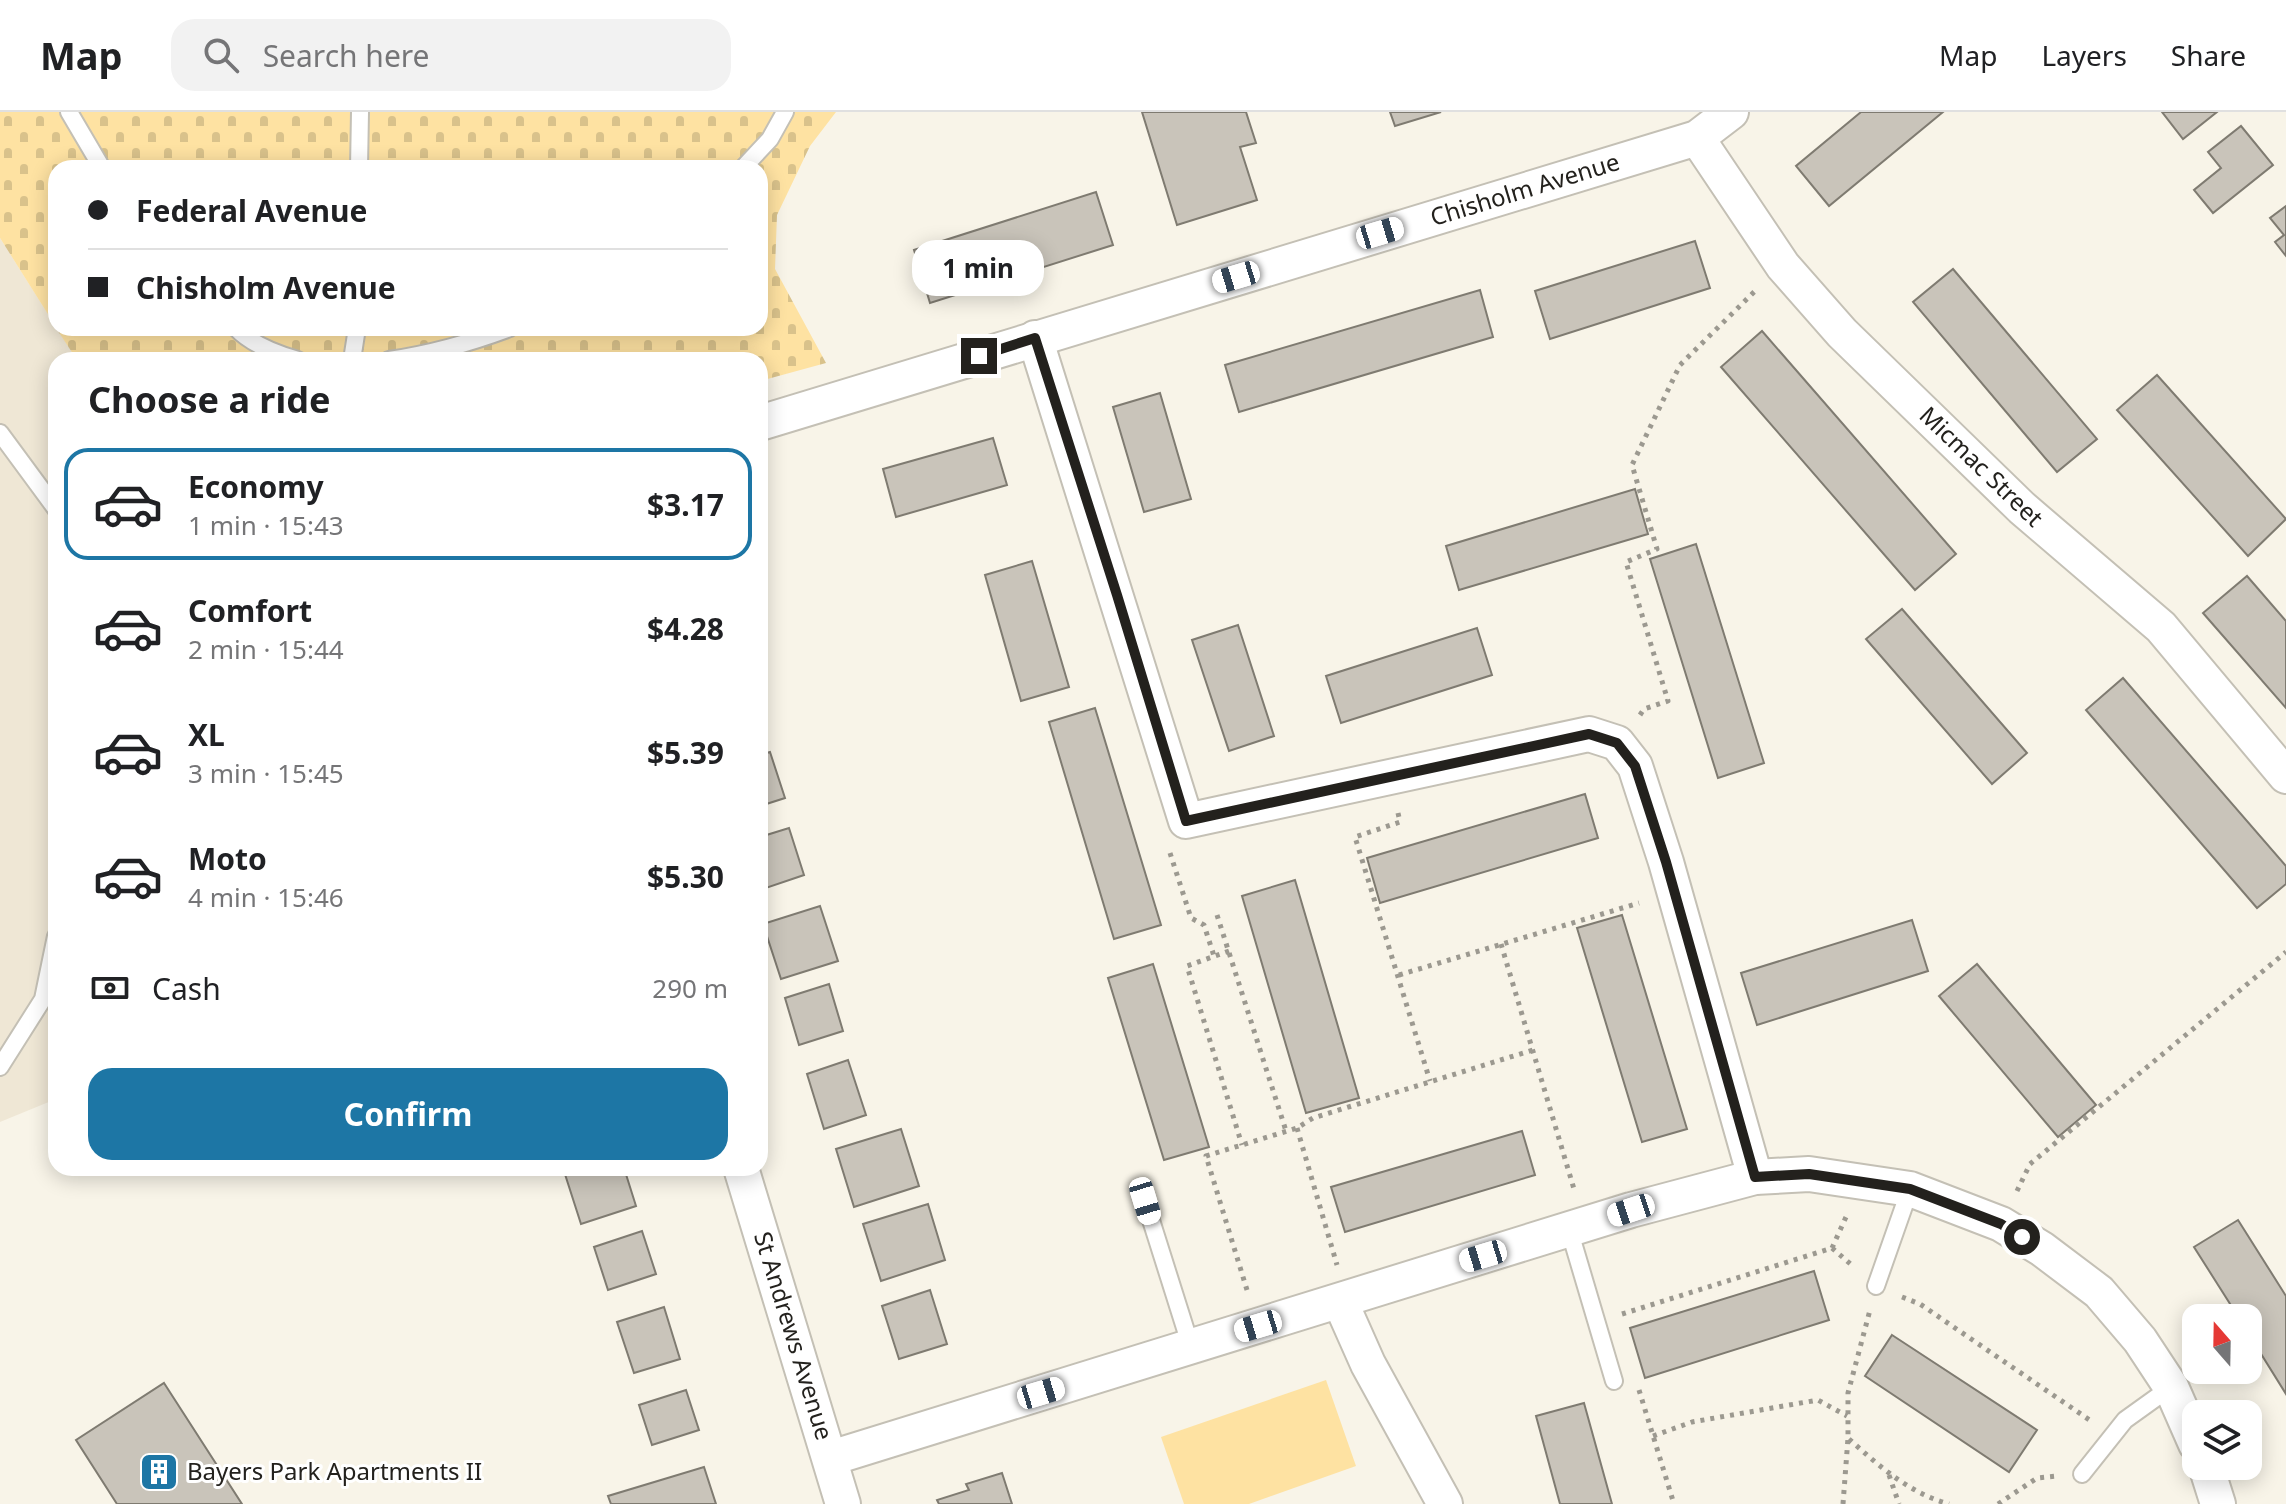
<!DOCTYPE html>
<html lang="en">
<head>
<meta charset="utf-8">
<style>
	:root { --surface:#fff; --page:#f2f2f2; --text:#202124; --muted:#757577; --line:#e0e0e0; --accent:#1d76a5 }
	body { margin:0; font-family:"Noto Sans",sans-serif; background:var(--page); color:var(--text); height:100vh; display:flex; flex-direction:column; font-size:30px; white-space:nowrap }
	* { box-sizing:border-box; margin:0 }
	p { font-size:26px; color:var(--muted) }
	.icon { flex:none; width:44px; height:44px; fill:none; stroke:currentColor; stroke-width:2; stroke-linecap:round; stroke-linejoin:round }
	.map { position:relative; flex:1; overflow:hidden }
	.details { position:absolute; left:48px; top:240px; width:720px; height:824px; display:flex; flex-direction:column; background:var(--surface); border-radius:24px; box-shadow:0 4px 20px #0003 }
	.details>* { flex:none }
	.top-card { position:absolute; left:48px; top:48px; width:720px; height:176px; border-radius:24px; box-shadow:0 4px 20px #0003; display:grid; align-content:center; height:176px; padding:0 40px; background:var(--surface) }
	.needle { width:52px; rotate:340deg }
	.fabs { position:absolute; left:2182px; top:1192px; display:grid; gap:16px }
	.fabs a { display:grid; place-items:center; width:80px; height:80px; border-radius:16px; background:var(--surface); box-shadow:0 4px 20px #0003; font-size:40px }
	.end { position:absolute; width:36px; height:36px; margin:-18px; border:10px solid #23211d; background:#fff; box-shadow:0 0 0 4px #fff }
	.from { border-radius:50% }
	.bubble { position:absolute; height:56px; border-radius:24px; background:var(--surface); box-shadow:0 4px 20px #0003; font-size:26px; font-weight:700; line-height:56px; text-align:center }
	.car { position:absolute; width:24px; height:48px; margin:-24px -12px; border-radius:10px; box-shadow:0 0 6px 2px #0007; background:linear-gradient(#fff 24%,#345 0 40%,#fff 0 76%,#345 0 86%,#fff 0) }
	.top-card b { display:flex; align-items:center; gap:28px; height:76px; font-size:30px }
	.top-card b+b { border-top:2px solid var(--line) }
	.top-card i { width:20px; height:20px; background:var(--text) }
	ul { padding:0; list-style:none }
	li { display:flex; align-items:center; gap:24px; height:112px; margin:0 16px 12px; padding:0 24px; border:4px solid transparent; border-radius:24px }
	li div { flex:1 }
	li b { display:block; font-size:30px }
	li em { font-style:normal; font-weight:700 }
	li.current { border-color:var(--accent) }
	li>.icon { width:72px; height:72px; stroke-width:1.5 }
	h2 { padding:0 40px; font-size:36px; line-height:96px }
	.pay { display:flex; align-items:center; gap:20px; height:88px; padding:0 40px; font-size:30px }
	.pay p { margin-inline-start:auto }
	.primary-button { display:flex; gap:16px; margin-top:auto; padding:16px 40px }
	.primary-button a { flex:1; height:92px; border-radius:24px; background:var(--accent); color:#fff; font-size:32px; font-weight:700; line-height:92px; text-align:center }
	header { display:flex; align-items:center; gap:48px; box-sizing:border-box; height:112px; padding:0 40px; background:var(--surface); border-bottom:2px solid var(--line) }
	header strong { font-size:38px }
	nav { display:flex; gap:44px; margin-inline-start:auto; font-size:28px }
	.search { width:560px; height:72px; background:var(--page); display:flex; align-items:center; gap:20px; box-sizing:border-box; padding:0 28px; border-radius:24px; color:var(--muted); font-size:30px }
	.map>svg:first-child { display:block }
	.built { fill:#efe7d5 }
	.cemetery { fill:url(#cemetery-stones) }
	.pitch { fill:#fee2a2 }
	.building { fill:#c9c4ba; stroke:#7f7b71; stroke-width:2 }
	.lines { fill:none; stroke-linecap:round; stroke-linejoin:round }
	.lane-casing { stroke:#c4c0b5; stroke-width:20 }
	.street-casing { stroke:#c4c0b5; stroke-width:38 }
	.path { stroke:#9c9990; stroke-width:5; stroke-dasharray:4 6; stroke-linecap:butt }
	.lane { stroke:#fff; stroke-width:16 }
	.street { stroke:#fff; stroke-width:34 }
	.route { stroke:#23211d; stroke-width:10 }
	.labels { text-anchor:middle; stroke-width:6; stroke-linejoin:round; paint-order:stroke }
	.street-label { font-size:24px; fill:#23211d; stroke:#fff }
	.poi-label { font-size:24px; fill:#23211d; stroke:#fff; text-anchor:start }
</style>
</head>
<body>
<header>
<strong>Map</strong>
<div class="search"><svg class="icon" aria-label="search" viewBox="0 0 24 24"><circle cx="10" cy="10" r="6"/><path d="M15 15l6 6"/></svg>Search here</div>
<nav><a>Map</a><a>Layers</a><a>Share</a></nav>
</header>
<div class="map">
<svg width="2286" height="1392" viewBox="0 0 2286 1392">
	<defs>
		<pattern id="cemetery-stones" width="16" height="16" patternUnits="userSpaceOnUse" patternTransform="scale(2)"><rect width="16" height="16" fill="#fee2a2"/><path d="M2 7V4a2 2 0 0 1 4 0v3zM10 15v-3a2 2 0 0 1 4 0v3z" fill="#d9c28b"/></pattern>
	</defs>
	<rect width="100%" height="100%" fill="#f8f4e8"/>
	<!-- built -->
	<path class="built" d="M0,126l77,122h-21v739l-56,23z"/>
	<!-- cemetery -->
	<path class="cemetery" d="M0,0h836l-26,34 -33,69 -2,54 51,94 -66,18v-21h-683l-21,-32h704v-160h-704v159l-56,-89z"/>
	<!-- pitch -->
	<path class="pitch" d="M1326,1268l30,86 -107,38h-65l-23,-67z"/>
	<!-- building -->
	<g class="building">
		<path d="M1142,0h104l10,31 -16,4 17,53 -80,25z"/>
		<path d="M1390,0h51l-46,14z"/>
		<path d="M1861,0h82l-114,94 -33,-40z"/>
		<path d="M2162,0h55l-34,27z"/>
		<path d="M2241,14l32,39 -60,48 -19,-23 27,-22 -13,-16z"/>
		<path d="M1096,80l17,53 -183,58 -16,-53z"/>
		<path d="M2286,94v50l-11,-14 9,-7 -14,-17z"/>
		<path d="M1695,129l15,47 -160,51 -15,-48z"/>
		<path d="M1953,157l144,170 -40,33 -144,-170z"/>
		<path d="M1480,178l13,47 -254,75 -14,-47z"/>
		<path d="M1762,219l194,223 -41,36 -194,-223z"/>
		<path d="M2157,263l129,144 -38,37 -131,-146z"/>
		<path d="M1160,281l31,106 -47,13 -31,-105z"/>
		<path d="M993,326l14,47 -111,32 -13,-48z"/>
		<path d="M1635,377l13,45 -189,56 -13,-44z"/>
		<path d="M1696,432l68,219 -46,15 -68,-219z"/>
		<path d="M1032,449l37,126 -48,14 -36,-126z"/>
		<path d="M2247,464l39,45v87l-83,-95z"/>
		<path d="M1902,497l125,144 -35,31 -126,-145z"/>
		<path d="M1238,513l36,111 -45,15 -37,-111z"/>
		<path d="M1477,516l15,47 -151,48 -15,-47z"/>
		<path d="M2123,566l163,188v18l-29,24 -171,-198z"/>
		<path d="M1095,596l66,217 -47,14 -65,-217z"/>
		<path d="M770,640l15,46 -25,8v-51z"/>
		<path d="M1585,682l13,44 -218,65 -13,-45z"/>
		<path d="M789,716l15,47 -44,15v-53z"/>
		<path d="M1295,768l64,218 -53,15 -64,-217z"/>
		<path d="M820,794l18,55 -57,18 -18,-55z"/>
		<path d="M1622,803l65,214 -45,13 -65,-214z"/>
		<path d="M1912,808l16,51 -171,54 -16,-52z"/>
		<path d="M1153,852l56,183 -45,13 -56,-182z"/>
		<path d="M1977,852l119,141 -38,32 -119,-141z"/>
		<path d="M829,872l14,47 -44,14 -14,-47z"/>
		<path d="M848,948l18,55 -42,14 -17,-55z"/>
		<path d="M901,1017l18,57 -65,21 -18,-58z"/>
		<path d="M1522,1019l13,44 -190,57 -14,-45z"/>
		<path d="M563,1056h61l12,38 -55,18z"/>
		<path d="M928,1092l17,56 -64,21 -18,-57z"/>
		<path d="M2238,1108l48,76v98l-38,-61v-15h-9l-45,-71z"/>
		<path d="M642,1119l14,43 -48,16 -14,-43z"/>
		<path d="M1814,1159l15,49 -184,58 -15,-50z"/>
		<path d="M930,1178l17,54 -48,15 -17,-53z"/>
		<path d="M664,1195l16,52 -46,14 -17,-51z"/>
		<path d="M1892,1223l145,95 -28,42 -144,-96z"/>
		<path d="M164,1271l78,121h-125l-41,-64z"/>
		<path d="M686,1278l13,40 -47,15 -13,-40z"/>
		<path d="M1584,1291l28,101h-52l-24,-88z"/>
		<path d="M704,1355l12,37h-105l-3,-8z"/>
		<path d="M1002,1361l10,31h-73l-2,-4 32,-10 -3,-6z"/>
	</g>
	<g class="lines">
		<defs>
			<g id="lane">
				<path d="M69,0l33,56"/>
				<path d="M359,56l1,-56"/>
				<path d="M743,56l27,-29 15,-27"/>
				<path d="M236,216c15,16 41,26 62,32"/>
				<path d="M352,248l5,-32"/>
				<path d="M389,248c41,-6 81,-17 121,-32"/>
				<path d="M0,321l56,76"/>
				<path d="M0,955l43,-68 13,-63"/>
				<path d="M1145,1089l46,146"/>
				<path d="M1569,1117l45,152"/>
				<path d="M1876,1174l34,-97"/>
				<path d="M2082,1362l43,-54 46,-33"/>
			</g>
			<g id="street">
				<path d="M1697,26l86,128 59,67 180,175 139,119 125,149"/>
				<path d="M1035,226l151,483 403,-87 28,9 18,23 31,96 89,315"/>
				<path d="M760,311l937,-285 34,-26"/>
				<path d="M741,1056l102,336"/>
				<path d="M1340,1189l28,63 77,140"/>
				<path d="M831,1346l800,-248 124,-33 54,-3 101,15 91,35 41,25 57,43 41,48 31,47 25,57"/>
				<path d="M2206,1354l12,38"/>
			</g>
		</defs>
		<!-- lane casing -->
		<use href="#lane" class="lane-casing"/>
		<!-- street casing -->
		<use href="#street" class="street-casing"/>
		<!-- path -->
		<g class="path">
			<path d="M1640,603l4,-6 24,-8 -42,-139 31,-13 -25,-84 48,-100 77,-76"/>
			<path d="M1398,701l2,9 -45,15 75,244"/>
			<path d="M1170,741l21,65 13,7 10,31"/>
			<path d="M1217,803l69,216"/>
			<path d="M1501,832l73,245"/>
			<path d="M1229,839l-42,15 55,179"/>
			<path d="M1399,863l240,-72"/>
			<path d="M1297,1016l40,137"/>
			<path d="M2017,1079l13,-27 256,-212"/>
			<path d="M1832,1136l22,19"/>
			<path d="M1247,1178l-41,-134 91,-28 16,-10 220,-68"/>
			<path d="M1902,1185l18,7 171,117"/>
			<path d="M1622,1202l210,-66 14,-31"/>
			<path d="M1639,1278l35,114"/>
			<path d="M1653,1324l39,-14 126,-22 29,16"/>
			<path d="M1849,1327c30,27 60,54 100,65"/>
			<path d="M1889,1363l10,29"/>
			<path d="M1843,1392l5,-66v-45l22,-83"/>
			<path d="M1998,1392l39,-26 20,-2"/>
		</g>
		<!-- lane -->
		<use href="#lane" class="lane"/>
		<!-- street -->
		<use href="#street" class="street"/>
	</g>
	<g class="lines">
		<!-- route -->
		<path class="route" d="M979,244l56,-18 82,257 69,226 403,-87 28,9 18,23 31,96 89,315 54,-3 101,15 91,35 21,13"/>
	</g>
	<!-- icons -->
	<defs>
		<symbol id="building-square" viewBox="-11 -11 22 22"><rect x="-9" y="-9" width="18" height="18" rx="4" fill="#1d76a5" stroke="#fff"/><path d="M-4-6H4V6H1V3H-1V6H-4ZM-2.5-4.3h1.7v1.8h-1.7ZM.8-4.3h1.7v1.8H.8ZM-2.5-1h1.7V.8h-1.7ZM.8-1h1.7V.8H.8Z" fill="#fff"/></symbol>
	</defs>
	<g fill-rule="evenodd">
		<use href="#building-square" x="137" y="1338" width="44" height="44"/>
	</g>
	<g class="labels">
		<!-- street labels -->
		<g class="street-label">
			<text transform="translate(1525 78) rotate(-17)" y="8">Chisholm Avenue</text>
			<text transform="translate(1981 355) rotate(44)" y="8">Micmac Street</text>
			<text transform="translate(793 1224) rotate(73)" y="8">St Andrews Avenue</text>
		</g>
		<!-- poi labels -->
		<g class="poi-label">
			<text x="187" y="1368">Bayers Park Apartments II</text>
		</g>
	</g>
</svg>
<div class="fabs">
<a><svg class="needle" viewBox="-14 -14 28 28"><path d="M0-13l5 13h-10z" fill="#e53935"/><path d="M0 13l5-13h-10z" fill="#757577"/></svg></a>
<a><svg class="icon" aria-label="layers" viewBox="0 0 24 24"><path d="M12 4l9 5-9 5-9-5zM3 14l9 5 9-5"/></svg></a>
</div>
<i class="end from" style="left:2022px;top:1125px"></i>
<i class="end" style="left:979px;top:244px"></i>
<div class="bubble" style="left:912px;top:128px;width:132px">1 min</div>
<i class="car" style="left:1380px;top:121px;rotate:73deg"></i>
<i class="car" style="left:1236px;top:165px;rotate:253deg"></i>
<i class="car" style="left:1145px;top:1089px;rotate:163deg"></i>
<i class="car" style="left:1631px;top:1098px;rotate:252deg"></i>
<i class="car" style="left:1483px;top:1144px;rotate:253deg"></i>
<i class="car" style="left:1258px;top:1214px;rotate:253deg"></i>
<i class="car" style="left:1041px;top:1281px;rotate:73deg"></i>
<div class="top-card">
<b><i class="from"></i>Federal Avenue</b>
<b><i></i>Chisholm Avenue</b>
</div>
<section class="details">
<h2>Choose a ride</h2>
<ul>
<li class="current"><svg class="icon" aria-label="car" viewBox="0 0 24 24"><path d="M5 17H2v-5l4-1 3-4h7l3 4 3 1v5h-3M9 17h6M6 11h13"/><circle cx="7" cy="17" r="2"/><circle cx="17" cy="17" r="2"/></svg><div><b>Economy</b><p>1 min · 15:43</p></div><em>$3.17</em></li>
<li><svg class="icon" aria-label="car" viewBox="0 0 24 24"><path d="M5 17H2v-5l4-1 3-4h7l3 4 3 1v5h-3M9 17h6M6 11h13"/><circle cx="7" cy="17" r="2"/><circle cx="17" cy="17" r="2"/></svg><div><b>Comfort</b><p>2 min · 15:44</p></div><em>$4.28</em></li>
<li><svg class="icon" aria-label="car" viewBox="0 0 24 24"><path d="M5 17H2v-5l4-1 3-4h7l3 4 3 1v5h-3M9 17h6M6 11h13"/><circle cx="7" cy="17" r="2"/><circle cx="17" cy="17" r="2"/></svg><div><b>XL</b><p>3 min · 15:45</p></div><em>$5.39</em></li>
<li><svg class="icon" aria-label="car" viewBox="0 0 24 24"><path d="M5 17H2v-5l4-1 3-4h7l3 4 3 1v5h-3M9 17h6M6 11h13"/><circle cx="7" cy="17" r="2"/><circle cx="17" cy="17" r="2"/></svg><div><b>Moto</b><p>4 min · 15:46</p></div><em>$5.30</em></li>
</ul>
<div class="pay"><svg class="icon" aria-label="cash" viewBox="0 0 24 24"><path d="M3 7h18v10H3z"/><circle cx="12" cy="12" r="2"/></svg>Cash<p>290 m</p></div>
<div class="primary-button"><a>Confirm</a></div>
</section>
</div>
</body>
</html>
